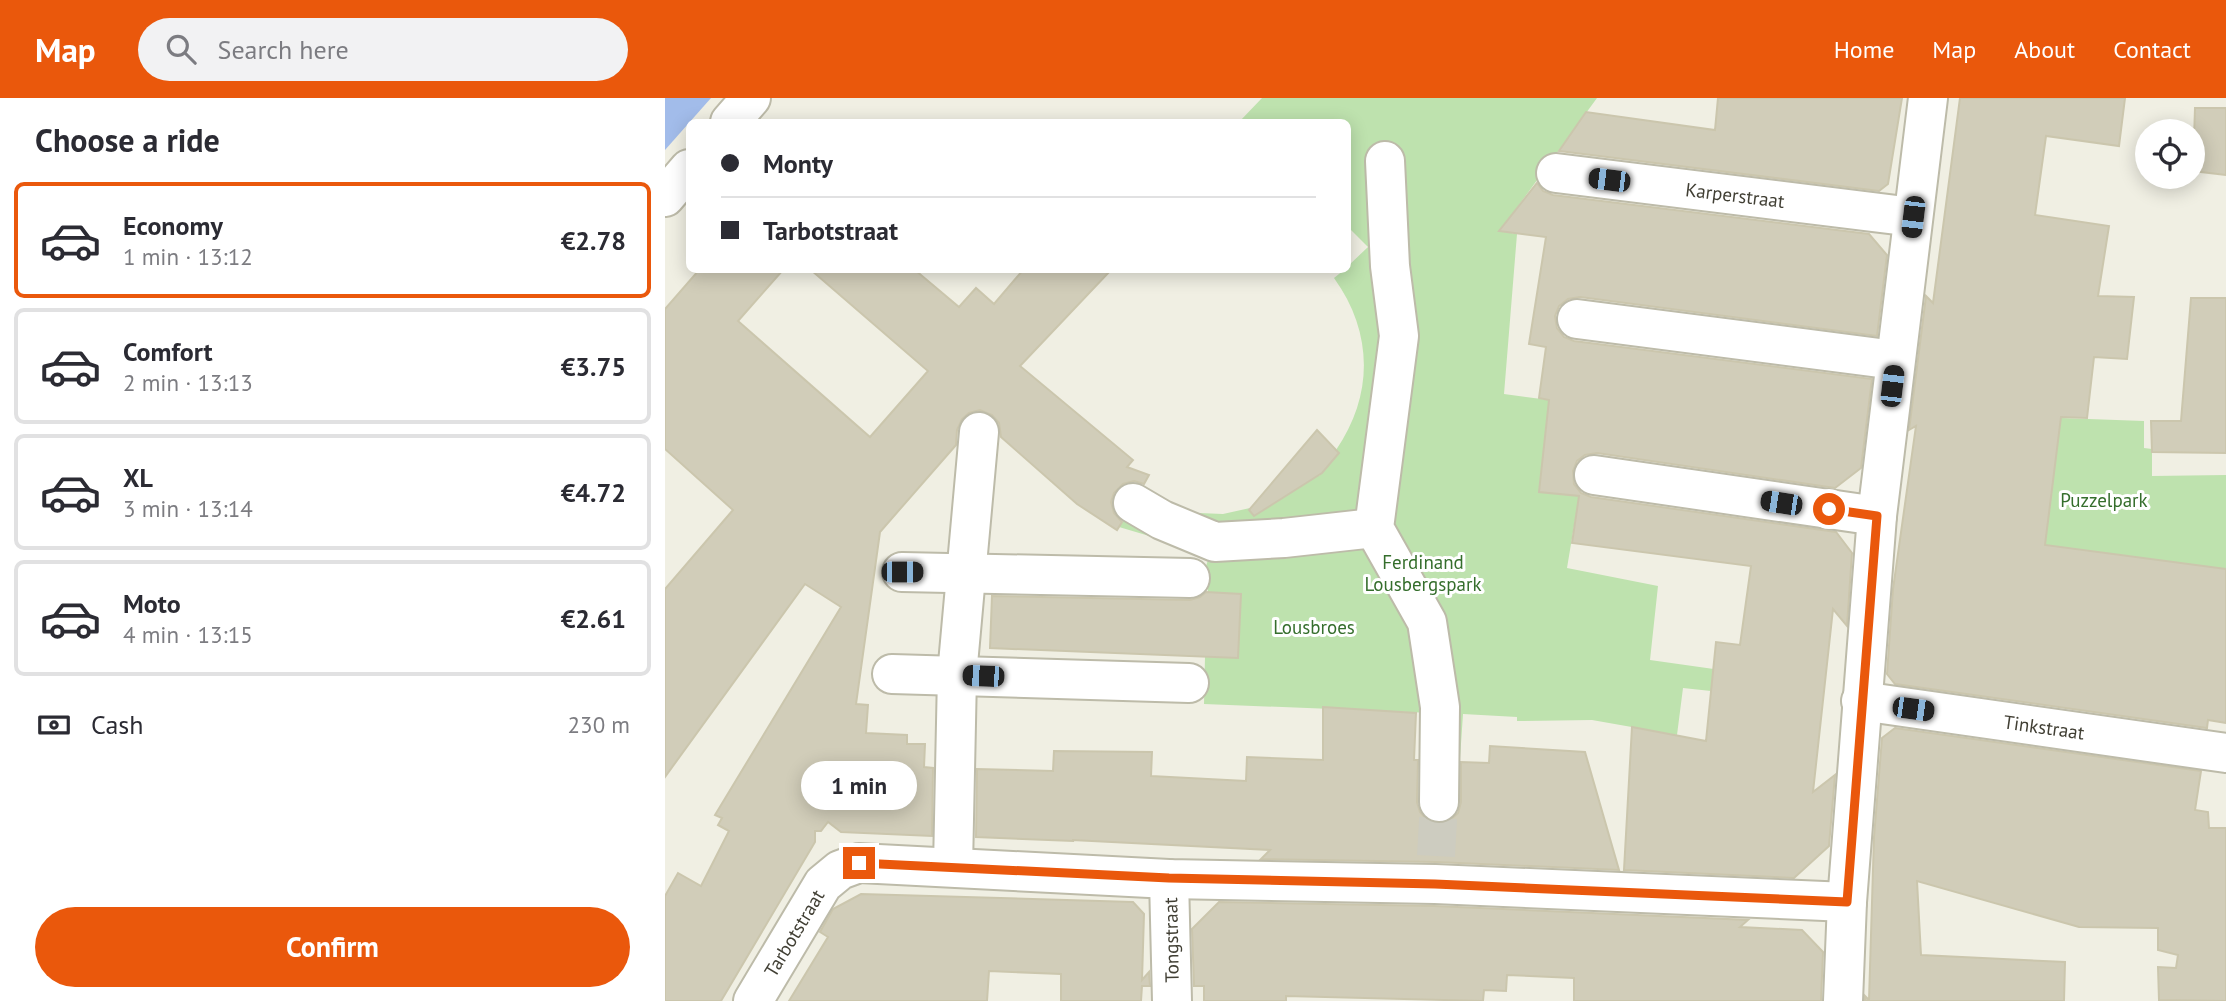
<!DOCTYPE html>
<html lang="en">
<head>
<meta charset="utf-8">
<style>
	:root { --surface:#fff; --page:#f2f2f3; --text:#2b2b33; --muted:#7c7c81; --line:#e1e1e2; --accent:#ea580c }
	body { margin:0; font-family:"PT Sans",sans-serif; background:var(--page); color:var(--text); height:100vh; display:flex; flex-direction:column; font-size:26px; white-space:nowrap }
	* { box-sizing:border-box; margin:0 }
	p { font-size:23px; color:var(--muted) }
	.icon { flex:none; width:38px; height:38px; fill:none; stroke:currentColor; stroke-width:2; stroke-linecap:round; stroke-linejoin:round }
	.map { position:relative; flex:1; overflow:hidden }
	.drawer { display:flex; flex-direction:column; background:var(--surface); width:665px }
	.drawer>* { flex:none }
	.guide { position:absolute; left:21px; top:21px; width:665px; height:154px; border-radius:10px; box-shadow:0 4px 18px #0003; display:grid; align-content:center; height:154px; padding:0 35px; background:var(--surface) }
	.fabs { position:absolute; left:1470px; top:21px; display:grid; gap:14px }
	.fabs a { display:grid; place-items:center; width:70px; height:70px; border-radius:50%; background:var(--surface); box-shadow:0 4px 18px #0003; font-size:35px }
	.end { position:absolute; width:32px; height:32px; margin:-16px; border:9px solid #ea580c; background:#fff; box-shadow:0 0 0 4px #fff }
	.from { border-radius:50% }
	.bubble { position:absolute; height:49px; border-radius:24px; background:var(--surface); box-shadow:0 4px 18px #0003; font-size:23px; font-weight:700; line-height:49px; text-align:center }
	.car { position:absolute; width:21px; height:42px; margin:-21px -10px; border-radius:9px; box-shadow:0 0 5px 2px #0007; background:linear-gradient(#222 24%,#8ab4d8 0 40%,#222 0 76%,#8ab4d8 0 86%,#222 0) }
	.guide b { display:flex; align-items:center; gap:24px; height:66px; font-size:26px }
	.guide b+b { border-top:2px solid var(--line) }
	.guide i { width:18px; height:18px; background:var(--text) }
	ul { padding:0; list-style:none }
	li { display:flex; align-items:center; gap:21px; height:116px; margin:0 14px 10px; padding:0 21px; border:4px solid var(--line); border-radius:10px }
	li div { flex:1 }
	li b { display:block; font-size:26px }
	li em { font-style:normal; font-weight:700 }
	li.selected { border-color:var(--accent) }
	li>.icon { width:63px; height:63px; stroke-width:1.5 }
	h2 { padding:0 35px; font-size:32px; line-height:84px }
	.pay { display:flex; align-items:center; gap:18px; height:77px; padding:0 35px; font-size:26px }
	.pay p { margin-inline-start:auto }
	.action { display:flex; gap:14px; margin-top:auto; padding:14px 35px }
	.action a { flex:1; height:80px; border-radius:42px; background:var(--accent); color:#fff; font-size:28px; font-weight:700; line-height:80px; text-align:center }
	header { display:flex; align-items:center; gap:42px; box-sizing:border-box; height:98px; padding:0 35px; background:var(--accent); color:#fff }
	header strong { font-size:33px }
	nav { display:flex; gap:38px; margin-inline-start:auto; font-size:24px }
	.search { width:490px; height:63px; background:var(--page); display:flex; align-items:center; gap:18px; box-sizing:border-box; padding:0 24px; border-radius:38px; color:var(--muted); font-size:26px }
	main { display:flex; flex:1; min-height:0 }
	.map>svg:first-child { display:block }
	.green { fill:#bee2ae }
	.water { fill:#a2bcea }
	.building { fill:#d1cdb9; stroke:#cbc6ad; stroke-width:2 }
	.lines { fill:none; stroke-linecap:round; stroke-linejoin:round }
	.minor-tunnel { stroke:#cdccc0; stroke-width:38; stroke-dasharray:38 19; stroke-linecap:butt }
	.minor-casing { stroke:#bdbba9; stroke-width:42 }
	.minor { stroke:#fff; stroke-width:38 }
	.route { stroke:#ea580c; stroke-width:9 }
	.labels { text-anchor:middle; stroke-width:6; stroke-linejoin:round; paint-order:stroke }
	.street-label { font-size:19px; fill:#413f34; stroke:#fff }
	.park-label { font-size:19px; fill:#356e2c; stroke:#fff }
</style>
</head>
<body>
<header>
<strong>Map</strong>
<div class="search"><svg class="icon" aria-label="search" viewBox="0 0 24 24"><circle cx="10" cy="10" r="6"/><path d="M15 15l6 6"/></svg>Search here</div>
<nav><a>Home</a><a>Map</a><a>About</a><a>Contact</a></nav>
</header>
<main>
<section class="drawer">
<h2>Choose a ride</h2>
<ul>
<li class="selected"><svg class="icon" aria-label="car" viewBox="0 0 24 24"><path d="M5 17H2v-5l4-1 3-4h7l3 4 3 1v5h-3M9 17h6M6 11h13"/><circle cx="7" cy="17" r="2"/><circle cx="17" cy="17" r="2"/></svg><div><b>Economy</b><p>1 min · 13:12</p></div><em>€2.78</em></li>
<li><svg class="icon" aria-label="car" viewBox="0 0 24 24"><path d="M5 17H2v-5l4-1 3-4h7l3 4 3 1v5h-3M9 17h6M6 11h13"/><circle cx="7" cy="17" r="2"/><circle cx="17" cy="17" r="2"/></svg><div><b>Comfort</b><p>2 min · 13:13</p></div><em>€3.75</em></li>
<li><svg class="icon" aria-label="car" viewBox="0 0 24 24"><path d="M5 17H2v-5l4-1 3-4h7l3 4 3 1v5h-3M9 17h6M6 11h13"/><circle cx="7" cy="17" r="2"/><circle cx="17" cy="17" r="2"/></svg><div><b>XL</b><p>3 min · 13:14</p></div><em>€4.72</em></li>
<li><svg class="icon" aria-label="car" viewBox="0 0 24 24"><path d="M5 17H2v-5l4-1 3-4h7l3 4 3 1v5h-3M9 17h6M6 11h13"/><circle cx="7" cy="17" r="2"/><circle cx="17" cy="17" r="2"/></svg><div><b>Moto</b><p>4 min · 13:15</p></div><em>€2.61</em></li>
</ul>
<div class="pay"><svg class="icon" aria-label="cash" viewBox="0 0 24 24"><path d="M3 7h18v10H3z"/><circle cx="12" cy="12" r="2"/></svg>Cash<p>230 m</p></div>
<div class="action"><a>Confirm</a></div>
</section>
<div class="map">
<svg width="1561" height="903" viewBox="0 0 1561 903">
	<rect width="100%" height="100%" fill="#f0efe3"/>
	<!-- green -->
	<g class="green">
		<path d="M597,0h335l-97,133 17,3 -13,160 45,6 -10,92 40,4 -12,72 91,18 -8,74 92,13 -3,21 -56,-6 -6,47 -85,-15 -75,1v-4l-54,-3 -6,89 -25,-90 -228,-9 1,-47 33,1 3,-64 -33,-2 -2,-26 4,-12 -91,-27 21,-35 38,18 21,3 24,1 45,-10 47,-30 4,2 19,-23 -2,-3c38,-55 37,-118 -2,-172l10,-8h3l1,-4 20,-19 -20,-20 -1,-105h-108z"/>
		<path d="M1396,320l83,3v27l8,1v27l74,-1v94l-181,-23z"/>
	</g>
	<!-- water -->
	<path class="water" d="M0,0h46l-46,52z"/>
	<!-- building -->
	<g class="building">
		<path d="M1053,0h184l-14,86 -9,7 -320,-40 27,-39 129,18z"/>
		<path d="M1295,0h165l-6,48 -73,-10 -11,79 74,11 -11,70 36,1 -7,62 -33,-2 -7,61 -26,-1 -16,128 181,24v154l-18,-3 -1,8 -312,-44 -8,-10 6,-85 23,-163 -7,4 17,-134 7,7z"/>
		<path d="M1530,10h31v67l-33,-4z"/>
		<path d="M872,85l6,8 10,4 316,39 18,21 -10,81 -297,-39 -12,2 -9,7 -4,10 2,12 7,9 10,4 298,38 -11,89 -26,20 -238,-35 -12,2 -8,6 -4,10 1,13 7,9 10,4 245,35 16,21 -5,73 -14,-17 -20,183 22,-17 -6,71 -35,32 -170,-8 8,-143 74,14 10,-99 24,3 11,-79 -179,-23 7,-47 -40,-4 10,-92 -10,-2 7,-51 -17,-3 17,-107 -47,-6z"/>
		<path d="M34,172h84l-45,51 132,116 58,-66 -117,-101h104l44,37 17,-19 18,16 29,-34h88l-91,96 113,94 -6,7 22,8 -5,9 -10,-3 -11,3 -9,9 -3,9 3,11 8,9 -5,8 -40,-26 -76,-67 -2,-14 -7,-8 -12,-5 -11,3 -7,6 -5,11 -1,15 -76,87 -24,172 12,1 -2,28 41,2v9h18l-1,23 9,1 -1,68 -91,-4 -13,-10 -7,9h-6v11l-94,159h-56v-105l13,-23 23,13 28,-55 -11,-6 4,-7 -7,-3 126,-208 -36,-23 -140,193v-188l68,-79 -68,-61v-140z"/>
		<path d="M1526,200h35v155l-74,-1 -1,-31h30z"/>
		<path d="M652,332l22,23 -17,20 -68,43 -5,-6z"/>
		<path d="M541,494l35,2 -3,64 -248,-10 2,-52 198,4 10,-3z"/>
		<path d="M658,609l93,6 -2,47h4l-1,42 3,10 7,8 11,4 11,-3 9,-8 3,-11v-40l28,1 1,-17 95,6 34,118 -183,-8 -175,-3 9,-9 -198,-10 2,1 -98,-4 1,-68 76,2 1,-20 98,1 -1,24 95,5 1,-24 76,3z"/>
		<path d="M1230,630l306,43 -6,39 13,2 1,16h17v173l-67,-1 -1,-33 18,1 2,-13 -20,-5v-22l-79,-1 -162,-46 4,74 144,7 -1,39h-199v-5l4,4 5,-163 8,-99z"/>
		<path d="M196,796l272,8 11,12 -2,66 7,-8 1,14h-8l-1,15h-80v-27l-72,-3 -2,30h-198l39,-64 -8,-5 13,-23z"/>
		<path d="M554,804l215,4 314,14 -8,7 62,3 21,22 -2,49h-247v-23l-67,-3 -1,16 -22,-1 -1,11 -197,-5v5h-82v-15h-10l-2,-57z"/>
	</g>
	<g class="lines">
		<!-- minor-tunnel -->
		<path class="minor-tunnel" d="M771,758l3,-54"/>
		<defs>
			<g id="minor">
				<path d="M65,24l21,-24"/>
				<path d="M720,63l5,105 9,70 -25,192 53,94 13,85 -1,95"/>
				<path d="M891,75l357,44"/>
				<path d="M0,99l24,-28"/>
				<path d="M912,221l318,41"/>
				<path d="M929,377l283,41"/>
				<path d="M468,405l29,17 53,22 69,-4 90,-10"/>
				<path d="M237,474l288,6"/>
				<path d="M227,576l297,9"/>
				<path d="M1196,603l365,52"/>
				<path d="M288,769l4,-192 22,-243"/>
				<path d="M504,781l3,122"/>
				<path d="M88,903l70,-117 17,-14 19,-7 310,16 266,5 412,18"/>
				<path d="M1178,903l4,-99 30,-386 51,-418"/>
			</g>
		</defs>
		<!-- minor casing -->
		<use href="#minor" class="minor-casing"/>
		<!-- minor -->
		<use href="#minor" class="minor"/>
	</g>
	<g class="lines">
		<!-- route -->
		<path class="route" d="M194,765l310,15 266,6 412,18 30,-386 -48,-7"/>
	</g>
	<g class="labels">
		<!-- street labels -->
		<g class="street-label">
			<text transform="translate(1070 97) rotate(7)" y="7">Karperstraat</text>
			<text transform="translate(1379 629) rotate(8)" y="7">Tinkstraat</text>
			<text transform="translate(129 835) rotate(-59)" y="7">Tarbotstraat</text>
			<text transform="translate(506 842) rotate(-91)" y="7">Tongstraat</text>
		</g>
		<!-- park labels -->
		<g class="park-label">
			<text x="1439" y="409">Puzzelpark</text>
			<text x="758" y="471">Ferdinand<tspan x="758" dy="22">Lousbergspark</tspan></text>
			<text x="649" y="536">Lousbroes</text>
		</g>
	</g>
</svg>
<div class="fabs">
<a><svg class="icon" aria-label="locate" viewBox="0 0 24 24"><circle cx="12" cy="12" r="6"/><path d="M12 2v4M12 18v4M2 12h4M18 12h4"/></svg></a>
</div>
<i class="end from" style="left:1164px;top:411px"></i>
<i class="end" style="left:194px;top:765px"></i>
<div class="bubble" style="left:136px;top:663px;width:116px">1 min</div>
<i class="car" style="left:944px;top:82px;rotate:277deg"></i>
<i class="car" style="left:1248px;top:119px;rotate:187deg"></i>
<i class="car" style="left:1227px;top:288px;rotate:7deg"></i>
<i class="car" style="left:1116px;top:405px;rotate:279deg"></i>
<i class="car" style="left:237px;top:474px;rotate:90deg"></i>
<i class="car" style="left:318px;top:578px;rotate:272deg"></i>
<i class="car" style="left:1248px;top:611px;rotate:98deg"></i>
<div class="guide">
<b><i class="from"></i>Monty</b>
<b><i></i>Tarbotstraat</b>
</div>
</div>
</main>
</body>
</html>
